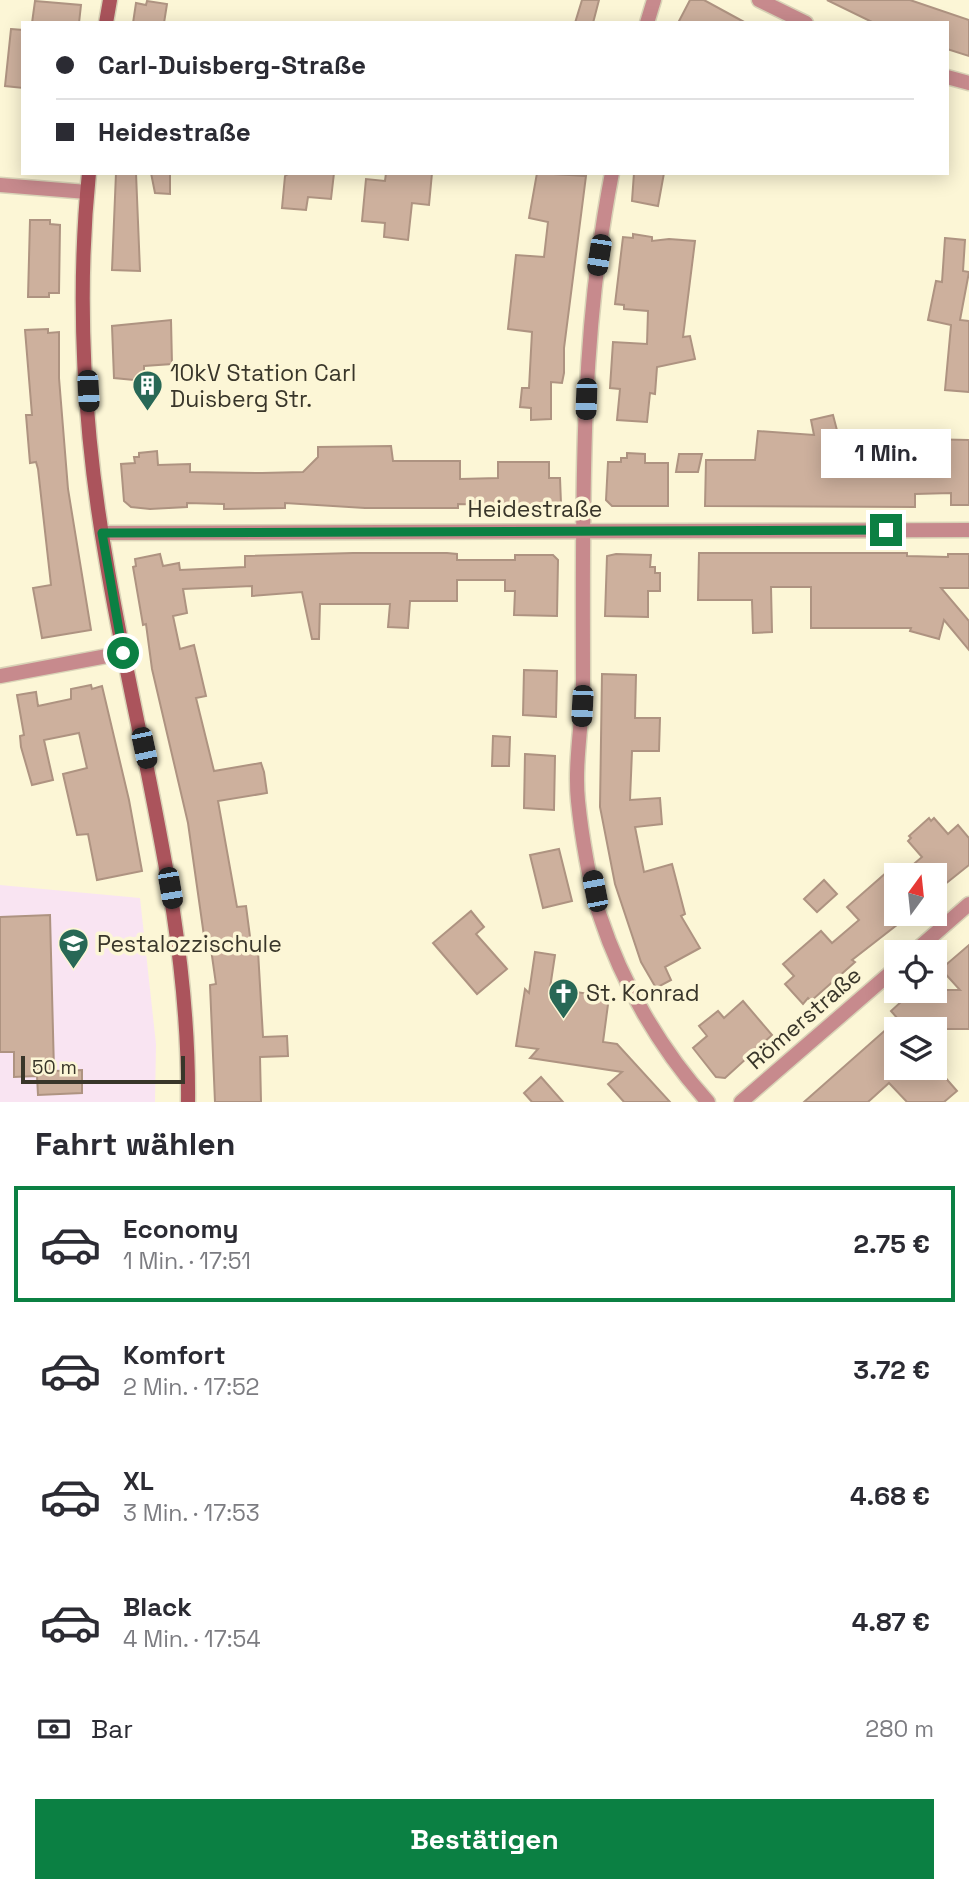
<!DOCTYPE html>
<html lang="de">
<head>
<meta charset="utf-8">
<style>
	:root { --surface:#fff; --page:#f2f2f3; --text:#2b2b33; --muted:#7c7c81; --line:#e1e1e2; --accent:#0b8043 }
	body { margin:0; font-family:"Space Grotesk",sans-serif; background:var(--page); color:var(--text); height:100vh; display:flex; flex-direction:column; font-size:26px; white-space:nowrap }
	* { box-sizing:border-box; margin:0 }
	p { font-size:23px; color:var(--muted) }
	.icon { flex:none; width:38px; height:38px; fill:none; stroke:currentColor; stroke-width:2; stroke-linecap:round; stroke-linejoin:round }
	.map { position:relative; height:1102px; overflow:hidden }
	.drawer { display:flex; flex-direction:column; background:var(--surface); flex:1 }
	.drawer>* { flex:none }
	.hud { position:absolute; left:21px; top:21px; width:928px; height:154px; border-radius:0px; box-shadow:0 4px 18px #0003; display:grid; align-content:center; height:154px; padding:0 35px; background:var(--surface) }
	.needle { width:46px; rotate:15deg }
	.controls { position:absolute; left:884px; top:863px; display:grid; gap:14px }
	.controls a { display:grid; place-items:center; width:63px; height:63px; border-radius:0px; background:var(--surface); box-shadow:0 4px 18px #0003; font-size:35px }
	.scale { position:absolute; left:21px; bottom:18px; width:164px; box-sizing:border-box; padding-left:7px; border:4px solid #39362a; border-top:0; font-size:19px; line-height:24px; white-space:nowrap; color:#39362a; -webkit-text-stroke:5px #fcf6d6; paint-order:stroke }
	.end { position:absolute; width:32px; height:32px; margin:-16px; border:9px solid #0b8043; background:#fff; box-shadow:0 0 0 4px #fff }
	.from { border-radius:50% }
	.bubble { position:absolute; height:49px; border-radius:0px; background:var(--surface); box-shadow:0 4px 18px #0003; font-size:23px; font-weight:700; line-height:49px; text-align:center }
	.car { position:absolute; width:21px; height:42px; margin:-21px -10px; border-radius:9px; box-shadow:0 0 5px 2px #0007; background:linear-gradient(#222 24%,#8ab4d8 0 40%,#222 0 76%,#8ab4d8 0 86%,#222 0) }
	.hud b { display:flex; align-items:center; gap:24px; height:66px; font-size:26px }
	.hud b+b { border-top:2px solid var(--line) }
	.hud i { width:18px; height:18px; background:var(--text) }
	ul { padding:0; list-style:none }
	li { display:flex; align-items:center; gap:21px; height:116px; margin:0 14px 10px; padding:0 21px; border:4px solid transparent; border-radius:0px }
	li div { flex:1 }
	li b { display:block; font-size:26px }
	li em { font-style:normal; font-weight:700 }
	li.on { border-color:var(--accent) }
	li>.icon { width:63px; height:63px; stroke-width:1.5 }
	h2 { padding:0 35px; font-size:32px; line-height:84px }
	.pay { display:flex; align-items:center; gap:18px; height:77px; padding:0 35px; font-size:26px }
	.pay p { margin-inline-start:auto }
	.primary-button { display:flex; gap:14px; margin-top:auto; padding:14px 35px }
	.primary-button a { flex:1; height:80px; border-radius:0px; background:var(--accent); color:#fff; font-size:28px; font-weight:700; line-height:80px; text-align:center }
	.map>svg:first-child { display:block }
	.education { fill:#f9e4f2 }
	.building { fill:#cdb09d; stroke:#ae9381; stroke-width:2 }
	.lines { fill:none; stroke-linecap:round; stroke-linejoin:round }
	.minor-casing { stroke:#d9d3b7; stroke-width:17 }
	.secondary-casing { stroke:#d9d3b7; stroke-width:17 }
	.minor { stroke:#c78a8d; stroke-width:14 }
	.secondary { stroke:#ab545c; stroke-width:14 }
	.route { stroke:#0b8043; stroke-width:9 }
	.labels { text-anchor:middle; stroke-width:7; stroke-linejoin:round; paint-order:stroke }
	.poi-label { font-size:23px; fill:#39362a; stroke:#fcf6d6; text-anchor:start }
	.street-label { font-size:23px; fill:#39362a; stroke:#fcf6d6 }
</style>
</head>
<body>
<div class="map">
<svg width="969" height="1102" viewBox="0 0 969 1102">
	<rect width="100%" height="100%" fill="#fcf6d6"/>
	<!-- education -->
	<path class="education" d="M0,885l140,13 16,146 -1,58h-155z"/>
	<!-- building -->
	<g class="building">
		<path d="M582,0h17l-6,23h-18z"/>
		<path d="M690,0h14l42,23h-68z"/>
		<path d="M827,0h83l59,20v36l-22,-7v-26h-73z"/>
		<path d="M35,1l46,4 -2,18h-47z"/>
		<path d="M147,1l20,3 -3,19h-31l3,-20 10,2z"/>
		<path d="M11,29l12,1v58l-18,-2z"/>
		<path d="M116,173h20l4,98 -28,-1z"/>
		<path d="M151,173h19v21l-15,-1z"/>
		<path d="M290,173h44l-3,26 -23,-2 -2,13 -24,-2 3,-32z"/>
		<path d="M386,173h46l-3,32 -17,-2 -4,37 -24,-3 1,-14 -23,-2 4,-42 19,2z"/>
		<path d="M537,173l49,3 -22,172v25l-2,10 -11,-1v37l-20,1v-12l-11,-1 2,-19h7l3,-56 -24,-3 8,-74 28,2 4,-35 -19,-4z"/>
		<path d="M634,173h30l-6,33 -26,-5z"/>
		<path d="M30,220h20v4l10,1 -1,68h-10v4h-21z"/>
		<path d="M633,234l19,3v4l17,-2 26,2 -12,96 7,-1 5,23 -38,8 -2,27 -5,-1 -3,29 -30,-2 3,-31 -10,-1 3,-46 34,2 1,-33 -24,-2v-4l-9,-1 8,-67 10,1z"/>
		<path d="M945,238l20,2 -2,31 6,1 -9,48 9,1v71l-24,-2 6,-65 -23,-5 8,-39 6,1z"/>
		<path d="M171,320l1,44 -28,2v15l-30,-3 -2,-52z"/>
		<path d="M48,329v4l11,-1v46l9,111 23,141 -49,8 -9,-50 18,-3 -13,-116 -2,-7 -6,1 -4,-48h6l-7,-85z"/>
		<path d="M833,415l6,23h15v19h68v-18l47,1v65h-18v-12l-36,1v13l-210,-1 1,-46h49l3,-29 56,4 -3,-15z"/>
		<path d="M391,446l2,15h67v18l38,-1v-16h51v16h11l1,26h-8v3l-58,1v-3l-37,-1v4h-93l-80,-5v5l-61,1v-5l-37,-1v4l-37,2 -19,-2 -7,-6 -3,-37 14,-1 -1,-6h5v-4l18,-2 1,14 32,-1v8l72,1 41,-1 15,-15v-10z"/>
		<path d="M627,453l18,1v9h23v43h-56l-6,-6 2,-38h13v-4h6z"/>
		<path d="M679,454h23l-4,18h-22z"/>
		<path d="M353,553h94l10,1v6h58v-5h38l5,5 -1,56 -43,-1 1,-24h-10v-11h-48v21h-47l-2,27 -20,-1 2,-23h-70l-1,35h-7l-10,-47 -50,4v-10l-69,3 4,24 -14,3 7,33 14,-4 12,51 -10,2 18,73 47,-8 3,9 3,21 -49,8 19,106 9,-1 6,46 6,-1 5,86 24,-1 1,20 -28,1 1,45h-46l-5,-117 6,-1 -5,-35 -5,1 -18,-127 -36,-154 -6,-45 -3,1 -10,-58 3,-1 -1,-7 25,-5 3,12 16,-3 1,7 65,-3v-11z"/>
		<path d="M699,553h208v3l41,1v-3h21v34h-28l28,33v29l-25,-30 -5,19 -29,-8 1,-3h-100v-41h-40l1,45 -19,1 -1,-33h-54z"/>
		<path d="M616,554l35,1 -1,12h5v6h5v18h-12v26l-43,-1 2,-60z"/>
		<path d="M524,670l33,1 -1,46 -33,-2z"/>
		<path d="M602,674l34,1 -1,43h25l-1,33h-27l-2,49 30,-2 2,26 -27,3 9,45 28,-8 13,50 -4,2 19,32 -35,19 6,13 -15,8 -15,-26 -26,-78 -15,-77z"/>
		<path d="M91,685l1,4 10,-3 27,114 13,71 -45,9 -9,-46 -11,1 -14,-61 24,-6 -8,-35 -35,7 9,40 -21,5 -11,-38 -1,-11 4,-1 -7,-40 19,-3 2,14 33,-7v-10z"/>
		<path d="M493,736l17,1 -1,29h-17z"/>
		<path d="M525,754l30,2 -1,54 -30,-2z"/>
		<path d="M929,818l2,3 3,-3 14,16 10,-9 11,13v27l-35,28v-18h-33l21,-18 -14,-16 3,-3 -2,-2z"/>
		<path d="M559,849l13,52 -29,7 -13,-53z"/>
		<path d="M887,872l9,11v31h15l-59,46 3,2 -44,39 -3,-3 -5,6 -18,-20 9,-8 -11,-12 38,-33 11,12 27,-23 -12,-13z"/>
		<path d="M824,880l13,14 -20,18 -13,-13z"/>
		<path d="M471,911l13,16 -8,7 31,35 -30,25 -44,-51z"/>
		<path d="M50,915l4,156 28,-1v23l-44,2 -1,-19 -23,1v-25h-14v-135z"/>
		<path d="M969,945v84h-73v39h41l20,23 -13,11h-37l-18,-19 -21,19h-64l94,-83 -7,-8 23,-21h46l-19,-21z"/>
		<path d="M535,952l20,3 -5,33 59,9 -6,45 14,2 53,58h-46l-16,-18 14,-12 -92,-14 8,-9 -22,-3 9,-57 4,4z"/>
		<path d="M743,1001l29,34 -47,43 -9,-1 -23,-29 14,-12 -8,-10 19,-15 6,7z"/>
		<path d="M541,1077l22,25h-31l-8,-9z"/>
	</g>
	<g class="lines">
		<defs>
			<g id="minor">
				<path d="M759,0l47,23"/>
				<path d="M647,23l7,-23"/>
				<path d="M947,77l22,6"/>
				<path d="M612,173c-33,167 -29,338 -29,507 0,40 -9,82 -5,121 3,30 12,87 22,115 22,67 60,133 108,186"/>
				<path d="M0,185l87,7"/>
				<path d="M102,533l867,-3"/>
				<path d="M0,676l123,-23"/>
				<path d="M914,952l55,-48"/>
				<path d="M741,1102l155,-134"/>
			</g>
			<g id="secondary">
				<path d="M106,23l4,-23"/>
				<path d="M89,173c-13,126 -5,261 17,386 30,181 84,358 82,543"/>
			</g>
		</defs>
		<!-- minor casing -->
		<use href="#minor" class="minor-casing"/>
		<!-- secondary casing -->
		<use href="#secondary" class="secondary-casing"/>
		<!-- minor -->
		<use href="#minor" class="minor"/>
		<!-- secondary -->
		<use href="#secondary" class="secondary"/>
	</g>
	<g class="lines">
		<!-- route -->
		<path class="route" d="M123,653l-21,-120 784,-3"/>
	</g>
	<!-- icons -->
	<defs>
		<symbol id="building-pin" viewBox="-11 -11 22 30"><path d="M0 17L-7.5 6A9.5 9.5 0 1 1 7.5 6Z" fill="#286856" stroke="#fcf6d6"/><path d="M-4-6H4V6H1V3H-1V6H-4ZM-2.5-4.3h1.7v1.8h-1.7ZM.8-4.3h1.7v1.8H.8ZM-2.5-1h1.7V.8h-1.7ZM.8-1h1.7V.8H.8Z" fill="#fff"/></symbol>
		<symbol id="school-pin" viewBox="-11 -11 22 30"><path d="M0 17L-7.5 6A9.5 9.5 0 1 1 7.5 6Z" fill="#286856" stroke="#fcf6d6"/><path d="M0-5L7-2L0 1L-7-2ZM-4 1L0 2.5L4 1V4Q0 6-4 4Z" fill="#fff"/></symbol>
		<symbol id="church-pin" viewBox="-11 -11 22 30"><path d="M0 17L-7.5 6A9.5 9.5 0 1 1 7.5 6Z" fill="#286856" stroke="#fcf6d6"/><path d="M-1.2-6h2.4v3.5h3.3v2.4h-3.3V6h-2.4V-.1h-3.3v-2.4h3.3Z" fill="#fff"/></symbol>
	</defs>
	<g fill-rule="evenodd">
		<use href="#building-pin" x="130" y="368" width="35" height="47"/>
		<use href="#school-pin" x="56" y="926" width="35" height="47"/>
		<use href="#church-pin" x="546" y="976" width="35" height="47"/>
	</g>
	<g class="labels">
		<!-- poi labels -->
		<g class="poi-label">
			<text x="170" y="381">10kV Station Carl<tspan x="170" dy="26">Duisberg Str.</tspan></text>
			<text x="97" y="952">Pestalozzischule</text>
			<text x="586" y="1001">St. Konrad</text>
		</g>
		<!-- street labels -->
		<g class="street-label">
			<text x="535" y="517">Heidestraße</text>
			<text transform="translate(804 1018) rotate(-41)" y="8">Römerstraße</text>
		</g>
	</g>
</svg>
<div class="controls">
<a><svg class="needle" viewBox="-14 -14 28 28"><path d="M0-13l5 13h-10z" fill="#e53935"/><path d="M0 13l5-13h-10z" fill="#7c7c81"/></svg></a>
<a><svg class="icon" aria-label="locate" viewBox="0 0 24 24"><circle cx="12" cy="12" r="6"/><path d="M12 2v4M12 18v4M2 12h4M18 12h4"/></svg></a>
<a><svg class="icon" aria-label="layers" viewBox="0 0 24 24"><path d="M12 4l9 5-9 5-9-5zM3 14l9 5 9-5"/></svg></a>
</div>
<div class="scale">50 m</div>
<i class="end from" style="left:123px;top:653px"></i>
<i class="end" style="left:886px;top:530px"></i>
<div class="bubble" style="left:821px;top:429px;width:130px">1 Min.</div>
<i class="car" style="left:599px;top:255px;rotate:189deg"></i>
<i class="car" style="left:88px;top:391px;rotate:177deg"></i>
<i class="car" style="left:586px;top:399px;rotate:182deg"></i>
<i class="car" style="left:582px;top:706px;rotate:183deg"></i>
<i class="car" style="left:144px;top:748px;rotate:168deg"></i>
<i class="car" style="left:170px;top:888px;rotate:170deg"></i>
<i class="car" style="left:595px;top:891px;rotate:349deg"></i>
<div class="hud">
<b><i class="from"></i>Carl-Duisberg-Straße</b>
<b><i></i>Heidestraße</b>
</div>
</div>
<section class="drawer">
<h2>Fahrt wählen</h2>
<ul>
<li class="on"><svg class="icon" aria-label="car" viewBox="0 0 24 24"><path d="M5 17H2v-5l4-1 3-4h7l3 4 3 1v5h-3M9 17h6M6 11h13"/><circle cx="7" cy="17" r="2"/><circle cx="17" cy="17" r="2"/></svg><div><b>Economy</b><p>1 Min. · 17:51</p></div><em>2.75 €</em></li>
<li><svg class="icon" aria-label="car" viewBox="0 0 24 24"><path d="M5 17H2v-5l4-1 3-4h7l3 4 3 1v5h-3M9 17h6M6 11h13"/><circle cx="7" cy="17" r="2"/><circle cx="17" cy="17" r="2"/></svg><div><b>Komfort</b><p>2 Min. · 17:52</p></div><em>3.72 €</em></li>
<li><svg class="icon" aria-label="car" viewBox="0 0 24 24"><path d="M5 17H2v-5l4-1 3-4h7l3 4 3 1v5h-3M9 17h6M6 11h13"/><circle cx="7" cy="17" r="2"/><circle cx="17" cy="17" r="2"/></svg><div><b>XL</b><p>3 Min. · 17:53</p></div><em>4.68 €</em></li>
<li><svg class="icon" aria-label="car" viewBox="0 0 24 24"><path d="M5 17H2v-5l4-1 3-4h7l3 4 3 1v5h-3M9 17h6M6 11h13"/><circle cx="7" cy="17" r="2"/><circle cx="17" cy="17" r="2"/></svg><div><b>Black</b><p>4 Min. · 17:54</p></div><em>4.87 €</em></li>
</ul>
<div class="pay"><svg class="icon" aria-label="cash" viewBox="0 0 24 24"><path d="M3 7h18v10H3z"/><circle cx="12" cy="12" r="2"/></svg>Bar<p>280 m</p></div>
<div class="primary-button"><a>Bestätigen</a></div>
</section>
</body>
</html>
